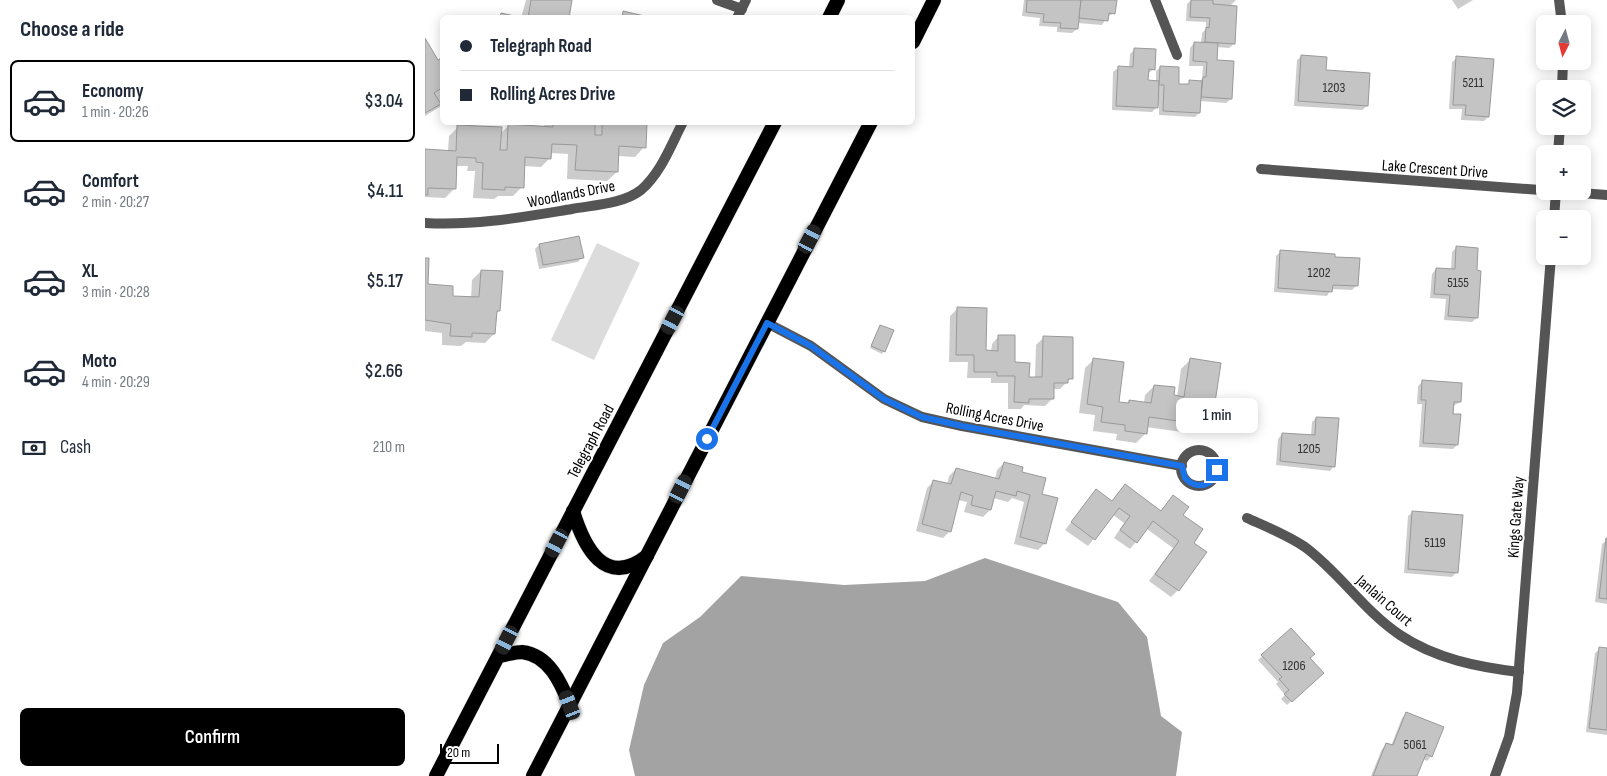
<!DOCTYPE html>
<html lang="en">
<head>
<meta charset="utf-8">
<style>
	:root { --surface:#fff; --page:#f6f6f7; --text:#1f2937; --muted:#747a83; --line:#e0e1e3; --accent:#000 }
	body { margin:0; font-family:"Sofia Sans Condensed",sans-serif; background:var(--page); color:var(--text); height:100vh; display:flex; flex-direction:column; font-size:19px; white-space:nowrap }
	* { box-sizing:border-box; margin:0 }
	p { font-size:16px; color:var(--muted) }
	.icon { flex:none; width:28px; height:28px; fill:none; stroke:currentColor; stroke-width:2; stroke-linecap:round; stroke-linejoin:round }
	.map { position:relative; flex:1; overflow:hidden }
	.side { display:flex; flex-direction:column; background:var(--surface); width:425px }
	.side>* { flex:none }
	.guide { position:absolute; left:15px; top:15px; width:475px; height:110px; border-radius:8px; box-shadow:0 2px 12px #0003; display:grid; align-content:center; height:110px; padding:0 20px; background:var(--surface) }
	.needle { width:32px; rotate:186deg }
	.buttons { position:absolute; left:1111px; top:15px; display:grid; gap:10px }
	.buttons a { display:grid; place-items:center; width:55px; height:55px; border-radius:8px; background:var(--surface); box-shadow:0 2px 12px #0003; font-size:25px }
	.scale { position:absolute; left:15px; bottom:12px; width:59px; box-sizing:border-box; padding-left:5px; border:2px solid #000; border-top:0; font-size:14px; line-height:18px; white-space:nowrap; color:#000; -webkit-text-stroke:4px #fff; paint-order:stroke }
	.end { position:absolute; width:22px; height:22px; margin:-11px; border:6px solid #1a73e8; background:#fff; box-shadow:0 0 0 2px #fff }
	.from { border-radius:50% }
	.bubble { position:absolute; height:35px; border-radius:8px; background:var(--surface); box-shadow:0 2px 12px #0003; font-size:16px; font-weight:600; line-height:35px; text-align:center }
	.car { position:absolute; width:15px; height:30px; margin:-15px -8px; border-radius:6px; box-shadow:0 0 4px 1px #0007; background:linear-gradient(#222 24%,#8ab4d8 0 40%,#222 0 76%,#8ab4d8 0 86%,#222 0) }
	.guide b { display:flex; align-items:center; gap:18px; height:48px; font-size:19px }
	.guide b+b { border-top:1px solid var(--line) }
	.guide i { width:12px; height:12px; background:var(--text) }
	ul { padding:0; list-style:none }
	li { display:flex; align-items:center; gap:15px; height:82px; margin:0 10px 8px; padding:0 10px; border:2px solid transparent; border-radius:8px }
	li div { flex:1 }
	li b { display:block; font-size:19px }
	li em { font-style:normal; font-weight:600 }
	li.selected { border-color:var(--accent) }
	li>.icon { width:45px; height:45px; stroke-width:1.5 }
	h2 { padding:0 20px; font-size:22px; line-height:60px }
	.pay { display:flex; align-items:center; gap:12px; height:55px; padding:0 20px; font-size:19px }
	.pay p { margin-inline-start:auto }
	.primary-button { display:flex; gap:10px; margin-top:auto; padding:10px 20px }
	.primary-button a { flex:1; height:58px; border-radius:8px; background:var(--accent); color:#fff; font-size:20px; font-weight:600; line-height:58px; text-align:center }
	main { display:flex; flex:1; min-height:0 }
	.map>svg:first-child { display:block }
	.green { fill:#dcdcdc }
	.water { fill:#a3a3a3 }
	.shadow { fill:#0003 }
	.building { fill:#c4c4c4; stroke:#999 }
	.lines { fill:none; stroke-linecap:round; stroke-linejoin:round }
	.trunk-casing { stroke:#dbdbdb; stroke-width:15 }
	.minor { stroke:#555; stroke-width:10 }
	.trunk { stroke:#000; stroke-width:14 }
	.route { stroke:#1a73e8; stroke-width:6 }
	.labels { text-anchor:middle; stroke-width:4; stroke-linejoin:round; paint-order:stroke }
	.number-label { font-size:14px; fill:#313131 }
	.street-label { font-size:16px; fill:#000; stroke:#fff }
</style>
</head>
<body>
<main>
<section class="side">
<h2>Choose a ride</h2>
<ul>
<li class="selected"><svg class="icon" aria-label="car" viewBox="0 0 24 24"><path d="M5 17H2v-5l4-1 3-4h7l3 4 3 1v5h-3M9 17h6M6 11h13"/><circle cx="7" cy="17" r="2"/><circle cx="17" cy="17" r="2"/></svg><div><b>Economy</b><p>1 min · 20:26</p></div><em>$3.04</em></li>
<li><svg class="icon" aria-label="car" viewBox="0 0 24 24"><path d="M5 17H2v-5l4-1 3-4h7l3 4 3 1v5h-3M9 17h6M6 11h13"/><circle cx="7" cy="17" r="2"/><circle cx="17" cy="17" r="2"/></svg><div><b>Comfort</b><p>2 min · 20:27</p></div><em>$4.11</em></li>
<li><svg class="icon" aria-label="car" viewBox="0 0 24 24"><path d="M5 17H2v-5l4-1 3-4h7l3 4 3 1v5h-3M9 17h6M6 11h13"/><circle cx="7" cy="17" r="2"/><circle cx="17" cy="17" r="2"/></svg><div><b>XL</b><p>3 min · 20:28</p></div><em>$5.17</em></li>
<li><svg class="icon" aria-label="car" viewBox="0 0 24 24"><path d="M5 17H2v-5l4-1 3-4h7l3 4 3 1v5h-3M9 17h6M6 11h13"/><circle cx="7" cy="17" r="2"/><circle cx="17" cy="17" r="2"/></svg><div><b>Moto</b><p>4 min · 20:29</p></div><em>$2.66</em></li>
</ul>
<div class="pay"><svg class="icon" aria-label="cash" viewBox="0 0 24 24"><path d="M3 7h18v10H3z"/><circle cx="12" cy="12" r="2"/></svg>Cash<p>210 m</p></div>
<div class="primary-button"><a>Confirm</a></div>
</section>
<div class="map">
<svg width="1182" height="776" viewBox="0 0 1182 776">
	<rect width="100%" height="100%" fill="#fff"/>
	<!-- green -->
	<path class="green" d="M172,243l43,20 -46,97 -43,-20z"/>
	<!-- water -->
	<path class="water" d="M560,558l133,44 29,35 14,79 21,16 -6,44h-541l-6,-26 15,-65 19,-42 37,-26 41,-41 103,9 81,-4z"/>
	<!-- shadow -->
	<g class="shadow">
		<path d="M101,0h41l1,18h-47z"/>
		<path d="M599,0h91l-1,13 -7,4 -5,8 -24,-2 -1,6 -5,4 -15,-1v-5l-18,-1 1,-8 -18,-2z"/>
		<path d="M766,0h45l-7,7 5,37 -5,4 -13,-1 -1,14 16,38 -5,4 -26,-2 -1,12 -4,4 -36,-2v-10l-7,7 -40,-2 1,-38 5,-4h11l1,-14 5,-5 19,20 -7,5v7l9,1v-11l5,-4 16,18 9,1 4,-5 9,1 3,-3 1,-13h-14l1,-18 4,-5h7l1,-10 4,-4v-7l-20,-1 1,-17z"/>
		<path d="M1027,0h21l-15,9z"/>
		<path d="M0,40l13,21 5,-2v46l-18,11z"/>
		<path d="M877,56l22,15 45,3 -2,32 -5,4 -68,-4 3,-46z"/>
		<path d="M1032,58l31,59 -4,4 -23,-1 1,-11h-13l3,-47z"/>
		<path d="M120,122h101l-2,25 -9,10 -17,-1 -1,16 -10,9 -40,-2 1,-25 -18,-1v5l-9,9 -18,-1 -1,21 -9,9h-15l-4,3 -21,-1 2,-27h-8l1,-5h-12l-1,22 -10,10 -20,-1v-47l23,1 1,-15 9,-9 42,7 9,-9 35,2z"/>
		<path d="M153,237l4,20 -4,5 -39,7 -4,-20 4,-4z"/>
		<path d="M1031,248l21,70 -5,4 -28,-2 2,-21 -16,-1 2,-24 4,-5 15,1 1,-18z"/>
		<path d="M856,251l53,7 22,28 -4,4 -21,-1 -4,7 -53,-4 2,-36z"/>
		<path d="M0,259l1,26 25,12 20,1 1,-18 9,-9 18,39 -3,4 -2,20 -9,9 -19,-1 -5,4 -19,-1v-12l-17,-2z"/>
		<path d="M532,309l28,43h6l1,-8 6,-7 15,27 15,14h7l1,-33 7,-7 28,40 -11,11h-7l-1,10 -7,7 -21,-1 -3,4h-13v-26h-17v-5h-24l1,-16h-19l1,-46z"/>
		<path d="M455,326l13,5 -11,23 -12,-6z"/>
		<path d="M669,359l23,44 10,1 2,-3 15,2 1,-8 9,-9 23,11 4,-28 9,-9 23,49 -9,9 -12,-2v7l-10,9 -36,-5 -1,7 -9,9 -20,-3 1,-6 -24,-3 2,-16 -16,-2 6,-45z"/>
		<path d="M998,381l37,21 -7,4 4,39 -4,4 -34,-2 3,-43h-5l1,-18z"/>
		<path d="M891,418l18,48 -4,5 -54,-6 2,-26 4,-5 29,2 1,-14z"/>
		<path d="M579,463l16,10 20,22 5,48 -7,7 -24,-6 10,-42 -12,-4 -4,4 -15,-4 -3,12 -7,7 -19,-5 3,-10 -9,-2 -8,31 -7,7 -27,-7 11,-43 7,-7 13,4 2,-9 7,-7 39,10 2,-9z"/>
		<path d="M700,486l35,26 13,-16 9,19 10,28 -14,47 -7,7 -22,-16 24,-33 -26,-19 -17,20 -16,-11 10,-15 -11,-8 -25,31 -23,-16 31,-39 15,11z"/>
		<path d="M988,512l48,4 -5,57 -4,4 -48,-4 4,-57z"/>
		<path d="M1182,540v64l-12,-2 7,-58z"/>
		<path d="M866,630l18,28 13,15 -35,32 -6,-6 4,-4 -9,-11 2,-2 -20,-22z"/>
		<path d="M1175,649l7,1v85l-21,-3 9,-79z"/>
		<path d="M981,714l25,42 -4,5 -4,-2 -7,17h-45l11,-27 5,-5 4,2 11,-28z"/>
	</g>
	<!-- building -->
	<g class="building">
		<path d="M106,0h41l-3,18h-41z"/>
		<path d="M602,0h54l-3,29 -18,-1 1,-5 -18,-1 1,-8 -18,-2z"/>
		<path d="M656,0h36l-2,14 -6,-1 -1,8 -29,-3z"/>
		<path d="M766,0h22v4l24,2 -2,38 -30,-2 1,-15 3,1 1,-10 -20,-1z"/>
		<path d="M198,11l30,7h-31z"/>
		<path d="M76,13l22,5h-23z"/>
		<path d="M0,38l13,22 5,-3v37l-3,-5 -6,4 7,11 -16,9z"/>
		<path d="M769,42l24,1 -1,17 17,1 -2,38 -31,-2 2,-20h3l1,-15 -14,-1z"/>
		<path d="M709,48l22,1 -1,21 -6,-1 -1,11 11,1 -1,27 -42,-2 2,-40 15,1z"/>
		<path d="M876,55l26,2 -1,13 44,3 -2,33 -70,-5z"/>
		<path d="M1031,56l38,3 -5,58 -24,-2 1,-10h-13z"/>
		<path d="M735,66l19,1v17h10v-4l13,1 -2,32 -37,-2 1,-26h-5z"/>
		<path d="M128,122h42v13h7v-13h45l-1,26 -27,-2 -1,26 -43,-2 2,-25 -25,-1 -1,15 -26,-2 -1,31 -19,-1v3l-23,-1 1,-26 -7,-1v-4l-19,-1 -1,32 -28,-1v7h-3v-46l31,2 1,-26 45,2 -2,23h7l1,-26 45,3z"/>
		<path d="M154,236l5,22 -41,7 -4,-21z"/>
		<path d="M1031,246l22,2 -1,22 4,1 -3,47 -30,-2 2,-21 -16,-1 2,-26 19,1z"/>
		<path d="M855,250l55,4v3l25,1 -2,28 -25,-1 -1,7 -54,-4z"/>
		<path d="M0,258h4l-1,26 25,2v10l26,1 2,-27 22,1 -3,40h-3l-2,23 -23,-1v4l-22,-1 1,-12 -26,-4z"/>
		<path d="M532,307l30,1 -1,42 12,1v-16h17v27l15,1 -1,14h13l1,-41 30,1v42h-5v4h-14v16h-25v4l-15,-1 1,-26h-18v-4h-23v-17h-18z"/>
		<path d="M455,325l14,5 -9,22 -14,-6z"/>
		<path d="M668,358l31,4 -5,40 10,1v-3l22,3 3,-18 21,2 -1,8 10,2 6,-39 31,5 -7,46 -19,-2 -2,16 -44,-6 -2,17 -22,-3v-6l-24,-3 2,-15 -16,-3z"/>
		<path d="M997,380l40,3 -1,19h-7l-1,12h8l-3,31 -35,-2 3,-43h-5z"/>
		<path d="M891,417l23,1 -4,49 -55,-6 2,-28 33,2z"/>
		<path d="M579,462l19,5 -1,5 24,6 -4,16 16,4 -12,46 -26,-7 10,-42 -13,-4 -1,5 -20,-5 -5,19 -20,-5 2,-9 -12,-4 -10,40 -29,-8 11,-44 18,4 5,-16 43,11z"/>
		<path d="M700,484l36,27 12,-16 16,12 -6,8 20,14 -9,14 13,9 -28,39 -24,-17 24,-33 -26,-20 -16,22 -17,-13 10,-14 -11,-8 -24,32 -24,-18 25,-33 16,12z"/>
		<path d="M987,511l51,4 -5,58 -50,-4z"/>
		<path d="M1181,538h1v61l-8,-1z"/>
		<path d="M866,628l24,26 -5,4 14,15 -32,29 -8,-8 5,-4 -10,-11 3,-2 -21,-22z"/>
		<path d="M1174,647l8,1v82l-18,-2z"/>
		<path d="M981,712l38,15 -12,30 -6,-3 -9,22h-44l13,-33 7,2z"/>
	</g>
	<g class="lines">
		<defs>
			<g id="trunk">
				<path d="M404,18l9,-18"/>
				<path d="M488,42l21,-42"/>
				<path d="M148,511c11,36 32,78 74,45"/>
				<path d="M74,656c7,-1 16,-4 23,-4 27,3 39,31 48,53"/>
				<path d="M11,776l339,-654"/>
				<path d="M108,776l338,-654"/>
			</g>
		</defs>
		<!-- trunk casing -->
		<use href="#trunk" class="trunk-casing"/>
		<!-- minor -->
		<g class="minor">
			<path d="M292,0l25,9"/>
			<path d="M730,0l22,55"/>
			<path d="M1134,0l3,24"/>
			<path d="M312,18l9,-18"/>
			<path d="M1137,89l1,-28"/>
			<path d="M1133,154l2,-28"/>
			<path d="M836,169l346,26"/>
			<path d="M1129,219l2,-28"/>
			<path d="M0,223c50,3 98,-6 147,-14 22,-4 51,-5 69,-19 20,-17 30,-45 42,-68"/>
			<path d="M342,323l44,23 73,53 38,18 40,9 220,40"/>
			<circle cx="774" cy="468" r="18"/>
			<path d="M822,518c20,9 40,17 58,29 35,26 59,64 95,88 36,24 78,32 119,37"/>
			<path d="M1070,776l14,-39 8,-44 34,-437"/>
		</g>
		<!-- trunk -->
		<use href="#trunk" class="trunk"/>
	</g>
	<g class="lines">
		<!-- route -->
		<path class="route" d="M282,439l60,-116 44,23 73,53 38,18 40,9 220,40 3,12c11,12 28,9 32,-8"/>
	</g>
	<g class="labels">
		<!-- number labels -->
		<g class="number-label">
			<text x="1048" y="87">5211</text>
			<text x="909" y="92">1203</text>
			<text x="894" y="277">1202</text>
			<text x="1033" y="287">5155</text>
			<text x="884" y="453">1205</text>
			<text x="1010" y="547">5119</text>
			<text x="869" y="670">1206</text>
			<text x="990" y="749">5061</text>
		</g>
		<!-- street labels -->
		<g class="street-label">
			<text transform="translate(1010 168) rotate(4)" y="6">Lake Crescent Drive</text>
			<text transform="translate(146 193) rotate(-11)" y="6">Woodlands Drive</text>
			<text transform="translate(570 416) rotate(11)" y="6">Rolling Acres Drive</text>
			<text transform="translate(165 441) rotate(-62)" y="6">Telegraph Road</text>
			<text transform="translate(1090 517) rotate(-86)" y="6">Kings Gate Way</text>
			<text transform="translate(960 600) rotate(41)" y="6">Janlain Court</text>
		</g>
	</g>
</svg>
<div class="buttons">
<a><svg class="needle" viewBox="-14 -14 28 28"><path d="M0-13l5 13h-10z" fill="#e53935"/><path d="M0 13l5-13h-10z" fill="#747a83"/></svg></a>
<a><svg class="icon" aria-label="layers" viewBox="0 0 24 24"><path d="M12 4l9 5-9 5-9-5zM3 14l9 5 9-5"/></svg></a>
<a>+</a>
<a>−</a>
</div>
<div class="scale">20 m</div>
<i class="end from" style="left:282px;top:439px"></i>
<i class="end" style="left:792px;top:470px"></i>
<div class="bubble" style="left:751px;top:398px;width:82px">1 min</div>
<i class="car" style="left:385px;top:239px;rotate:28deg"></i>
<i class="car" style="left:248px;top:320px;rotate:208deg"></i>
<i class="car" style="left:256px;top:489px;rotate:27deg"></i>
<i class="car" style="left:132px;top:543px;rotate:208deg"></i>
<i class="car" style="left:82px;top:640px;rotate:207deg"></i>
<i class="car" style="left:145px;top:705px;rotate:339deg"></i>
<div class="guide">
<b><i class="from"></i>Telegraph Road</b>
<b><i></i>Rolling Acres Drive</b>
</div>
</div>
</main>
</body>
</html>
